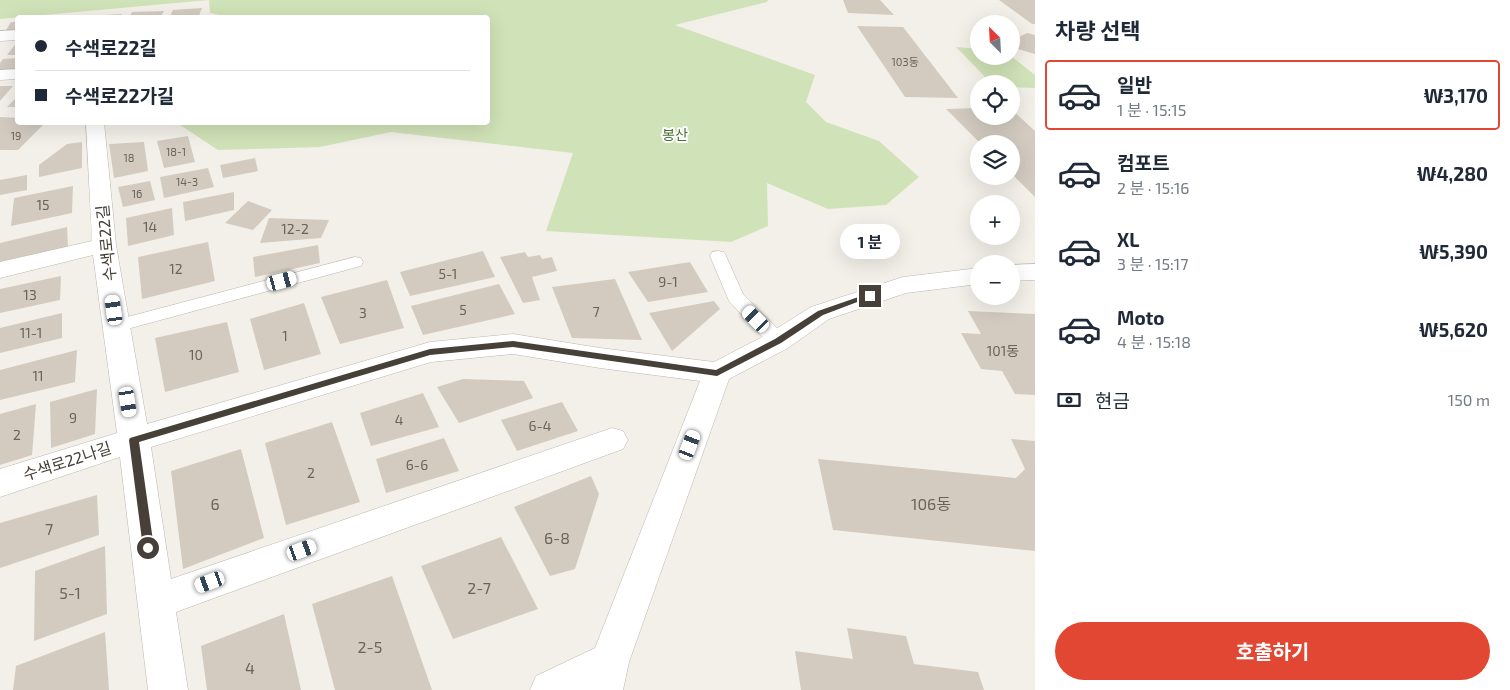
<!DOCTYPE html>
<html lang="ko">
<head>
<meta charset="utf-8">
<style>
	:root { --surface:#fff; --page:#f2f2f3; --text:#1f2937; --muted:#747a83; --line:#e0e1e3; --accent:#e14732 }
	body { margin:0; font-family:"Exo 2","Noto Sans KR",sans-serif; background:var(--page); color:var(--text); height:100vh; display:flex; flex-direction:column; font-size:19px; white-space:nowrap }
	* { box-sizing:border-box; margin:0 }
	p { font-size:16px; color:var(--muted) }
	.icon { flex:none; width:28px; height:28px; fill:none; stroke:currentColor; stroke-width:2; stroke-linecap:round; stroke-linejoin:round }
	.map { position:relative; flex:1; overflow:hidden }
	.panel { display:flex; flex-direction:column; background:var(--surface); width:475px }
	.panel>* { flex:none }
	.hud { position:absolute; left:15px; top:15px; width:475px; height:110px; border-radius:5px; box-shadow:0 5px 20px #0002; display:grid; align-content:center; height:110px; padding:0 20px; background:var(--surface) }
	.needle { width:32px; rotate:336deg }
	.buttons { position:absolute; left:970px; top:15px; display:grid; gap:10px }
	.buttons a { display:grid; place-items:center; width:50px; height:50px; border-radius:50%; background:var(--surface); box-shadow:0 5px 20px #0002; font-size:25px }
	.end { position:absolute; width:22px; height:22px; margin:-11px; border:6px solid #464038; background:#fff; box-shadow:0 0 0 2px #fff }
	.from { border-radius:50% }
	.bubble { position:absolute; height:35px; border-radius:18px; background:var(--surface); box-shadow:0 5px 20px #0002; font-size:16px; font-weight:700; line-height:35px; text-align:center }
	.car { position:absolute; width:15px; height:30px; margin:-15px -8px; border-radius:6px; box-shadow:0 0 4px 1px #0007; background:linear-gradient(#fff 24%,#345 0 40%,#fff 0 76%,#345 0 86%,#fff 0) }
	.hud b { display:flex; align-items:center; gap:18px; height:48px; font-size:19px }
	.hud b+b { border-top:1px solid var(--line) }
	.hud i { width:12px; height:12px; background:var(--text) }
	ul { padding:0; list-style:none }
	li { display:flex; align-items:center; gap:15px; height:70px; margin:0 10px 8px; padding:0 10px; border:2px solid transparent; border-radius:5px }
	li div { flex:1 }
	li b { display:block; font-size:19px }
	li em { font-style:normal; font-weight:700 }
	li.current { border-color:var(--accent) }
	li>.icon { width:45px; height:45px; stroke-width:1.5 }
	h2 { padding:0 20px; font-size:22px; line-height:60px }
	.pay { display:flex; align-items:center; gap:12px; height:55px; padding:0 20px; font-size:19px }
	.pay p { margin-inline-start:auto }
	.button { display:flex; gap:10px; margin-top:auto; padding:10px 20px }
	.button a { flex:1; height:58px; border-radius:30px; background:var(--accent); color:#fff; font-size:20px; font-weight:700; line-height:58px; text-align:center }
	main { display:flex; flex:1; min-height:0 }
	.map>svg:first-child { display:block }
	.green { fill:#d0e2b7 }
	.building { fill:#d3cbc0 }
	.lines { fill:none; stroke-linecap:round; stroke-linejoin:round }
	.lane-casing { stroke:#bdb7ad; stroke-width:1 }
	.street-casing { stroke:#bdb7ad; stroke-width:1 }
	.lane { fill:#fff; fill-rule:evenodd }
	.street { fill:#fff; fill-rule:evenodd }
	.route { fill:#464038 }
	.labels { text-anchor:middle; stroke-width:4; stroke-linejoin:round; paint-order:stroke }
	.far-number-label { font-size:11px; fill:#69635a }
	.far-park-label { font-size:14px; fill:#4b7132; stroke:#fff }
	.number-label { font-size:14px; fill:#69635a }
	.street-label { font-size:16px; fill:#464038; stroke:#fff }
	.near-number-label { font-size:16px; fill:#69635a }
</style>
</head>
<body>
<main>
<div class="map">
<svg width="1035" height="690" viewBox="0 0 1035 690">
	<rect width="100%" height="100%" fill="#f3f0e9"/>
	<!-- green -->
	<g class="green">
		<path d="M0,0h768l-1,2 -92,23 140,50 -9,27 20,20 53,19 40,36 -33,28 -58,4 -61,-26 1,43 -37,16 -185,-11 27,-78 -182,-21 -71,15 -102,3 -41,-27 311,-1v-104l-259,-1 -19,-4 -1,-13 -209,19z"/>
		<path d="M956,47l23,2v7h32l24,19v13l-24,-1v-3h-19z"/>
	</g>
	<!-- building -->
	<g class="building">
		<path d="M843,0h37l14,15 -46,-2z"/>
		<path d="M999,0h36v24h-3z"/>
		<path d="M202,8l-4,10h-29l4,-8z"/>
		<path d="M164,11l-4,7h-31l3,-6z"/>
		<path d="M122,14l-3,4h-33v-2z"/>
		<path d="M11,22h7v9l-13,1z"/>
		<path d="M857,26l46,1 55,71 -53,-1z"/>
		<path d="M1027,33l8,2v19l-24,-7v-6z"/>
		<path d="M18,41v14h-11z"/>
		<path d="M18,58v12l-18,1v-8l3,-4z"/>
		<path d="M0,86h13l-13,15z"/>
		<path d="M18,96v11h-11z"/>
		<path d="M979,108v8h32v-7l24,22v66l-24,-24v-29h-30l-35,-35z"/>
		<path d="M0,117l18,1v4h28l-28,28h-18z"/>
		<path d="M188,136l7,26 -31,6 -7,-27z"/>
		<path d="M82,142v26l-43,9v-12l28,-21z"/>
		<path d="M144,142l4,29 -34,7 -5,-34z"/>
		<path d="M255,158l3,13 -35,7 -3,-13z"/>
		<path d="M208,168l6,19 -50,11 -4,-21z"/>
		<path d="M27,175v15l-27,5v-15z"/>
		<path d="M150,181l5,19 -32,7 -5,-20z"/>
		<path d="M73,186l-1,27 -61,13 3,-28z"/>
		<path d="M234,192v18l-49,11 -2,-19z"/>
		<path d="M248,201l24,9 -19,20 -28,-7z"/>
		<path d="M172,208l2,27 -46,11 -2,-28z"/>
		<path d="M269,218l60,2 -8,18 -61,5z"/>
		<path d="M67,227l1,20 -68,15v-19z"/>
		<path d="M208,242l7,39 -73,18 -4,-42z"/>
		<path d="M318,245l2,18 -65,14 -2,-20z"/>
		<path d="M483,251l12,26 -85,19 -10,-24z"/>
		<path d="M525,252l3,5 12,-2 2,4 10,-2 5,14 -25,6 8,23 -17,3 -23,-46z"/>
		<path d="M690,262l18,30 -60,10 -20,-30z"/>
		<path d="M61,276l-1,24 -60,13v-24z"/>
		<path d="M615,279l27,61 -70,-2 -20,-51z"/>
		<path d="M387,280l17,48 -64,16 -19,-47z"/>
		<path d="M499,284l16,30 -92,21 -12,-29z"/>
		<path d="M714,301l6,8 -48,42 -23,-38z"/>
		<path d="M304,303l17,51 -57,16 -14,-51z"/>
		<path d="M968,311l67,3v81l-20,-1 -13,-23 -21,-2 -20,-36 20,1z"/>
		<path d="M62,313v25l-62,15v-25z"/>
		<path d="M227,322l12,50 -74,20 -10,-54z"/>
		<path d="M77,350l-2,32 -75,18v-30z"/>
		<path d="M463,379l61,2 9,17 -74,25 -22,-36z"/>
		<path d="M97,389l-2,45 -44,14 -1,-46z"/>
		<path d="M423,393l16,34 -68,19 -11,-33z"/>
		<path d="M562,402l16,29 -61,20 -16,-31z"/>
		<path d="M36,404l-4,51 -32,10v-51z"/>
		<path d="M332,422l28,80 -74,23 -21,-82z"/>
		<path d="M444,438l15,33 -73,22 -10,-34z"/>
		<path d="M1011,439l24,2v110l-202,-21 -15,-71 198,19 9,-9z"/>
		<path d="M241,449l23,89 -81,31 -12,-98z"/>
		<path d="M591,476l8,18 -24,75 -25,7 -36,-69z"/>
		<path d="M97,495l2,40 -99,33v-45z"/>
		<path d="M501,537l37,72 -85,30 -32,-73z"/>
		<path d="M105,546l2,68 -73,27 1,-70z"/>
		<path d="M392,576l40,114h-97l-23,-86z"/>
		<path d="M284,614l17,76h-94l-6,-44z"/>
		<path d="M847,628l59,8 8,28 64,8 6,18h-183l-6,-39 58,8z"/>
		<path d="M105,632l4,58h-96l3,-24z"/>
	</g>
	<g class="lines">
		<defs>
			<g id="lane">
				<path d="M718,251l6,1 2,4 17,38 42,42 2,5 -2,5 -7,1 -7,-1 -42,-45 -19,-45 2,-4z"/>
				<path d="M355,257l6,1 2,4 -2,4 -245,66 -6,-2 -3,-4 3,-4 6,-2z"/>
			</g>
			<g id="street">
				<path d="M18,30v10l-18,1v-10z"/>
				<path d="M18,69v10l-18,1v-10z"/>
				<path d="M86,122h18l12,123 31,179 283,-82 83,-8 87,14 114,14 54,-28 43,-27 92,-30 76,-9v16l-73,9 -77,26 -41,29 -59,31 -100,283 -6,28h-93l6,-14 59,-28 105,-267 -100,-13 -87,-14 -82,8 -280,85 20,132 441,-151 11,3 5,9 -5,9 -447,163 12,78h-40l-28,-233 -120,40v-28l117,-36 -24,-178 -93,23v-16l92,-21z"/>
				<path d="M1035,264v16l-24,1v-16z"/>
			</g>
		</defs>
		<!-- lane casing -->
		<use href="#lane" class="lane-casing"/>
		<!-- street casing -->
		<use href="#street" class="street-casing"/>
		<!-- lane -->
		<use href="#lane" class="lane"/>
		<!-- street -->
		<use href="#street" class="street"/>
	</g>
	<!-- route -->
	<path class="route" d="M867,294l6,2 -50,19 -42,28 -64,33 -204,-29 -83,8 -291,87 15,106 -6,5 -5,-5 -14,-108 1,-2 300,-89 83,-8 203,29 59,-31 43,-28z"/>
	<g class="labels">
		<!-- far-number labels -->
		<g class="far-number-label">
			<text x="905" y="66">103동</text>
			<text x="16" y="140">19</text>
			<text x="176" y="156">18-1</text>
			<text x="129" y="162">18</text>
			<text x="187" y="186">14-3</text>
			<text x="137" y="198">16</text>
		</g>
		<!-- far-park labels -->
		<g class="far-park-label">
			<text x="675" y="140">봉산</text>
		</g>
		<!-- number labels -->
		<g class="number-label">
			<text x="43" y="210">15</text>
			<text x="150" y="232">14</text>
			<text x="295" y="234">12-2</text>
			<text x="176" y="274">12</text>
			<text x="448" y="279">5-1</text>
			<text x="668" y="287">9-1</text>
			<text x="30" y="300">13</text>
			<text x="463" y="315">5</text>
			<text x="596" y="317">7</text>
			<text x="363" y="318">3</text>
			<text x="31" y="338">11-1</text>
			<text x="285" y="341">1</text>
			<text x="1003" y="356">101동</text>
			<text x="196" y="360">10</text>
			<text x="38" y="381">11</text>
			<text x="73" y="423">9</text>
			<text x="399" y="425">4</text>
			<text x="540" y="431">6-4</text>
			<text x="17" y="440">2</text>
			<text x="417" y="470">6-6</text>
			<text x="311" y="478">2</text>
		</g>
		<!-- street labels -->
		<g class="street-label">
			<text transform="translate(106 243) rotate(-96)" y="6">수색로22길</text>
			<text transform="translate(67 461) rotate(-18)" y="6">수색로22나길</text>
		</g>
		<!-- near-number labels -->
		<g class="near-number-label">
			<text x="215" y="510">6</text>
			<text x="931" y="510">106동</text>
			<text x="49" y="535">7</text>
			<text x="557" y="544">6-8</text>
			<text x="479" y="594">2-7</text>
			<text x="70" y="599">5-1</text>
			<text x="370" y="653">2-5</text>
			<text x="250" y="674">4</text>
		</g>
	</g>
</svg>
<div class="buttons">
<a><svg class="needle" viewBox="-14 -14 28 28"><path d="M0-13l5 13h-10z" fill="#e53935"/><path d="M0 13l5-13h-10z" fill="#747a83"/></svg></a>
<a><svg class="icon" aria-label="locate" viewBox="0 0 24 24"><circle cx="12" cy="12" r="6"/><path d="M12 2v4M12 18v4M2 12h4M18 12h4"/></svg></a>
<a><svg class="icon" aria-label="layers" viewBox="0 0 24 24"><path d="M12 4l9 5-9 5-9-5zM3 14l9 5 9-5"/></svg></a>
<a>+</a>
<a>−</a>
</div>
<i class="end from" style="left:148px;top:548px"></i>
<i class="end" style="left:870px;top:296px"></i>
<div class="bubble" style="left:840px;top:224px;width:60px">1 분</div>
<i class="car" style="left:282px;top:281px;rotate:75deg"></i>
<i class="car" style="left:114px;top:310px;rotate:352deg"></i>
<i class="car" style="left:756px;top:319px;rotate:315deg"></i>
<i class="car" style="left:128px;top:402px;rotate:171deg"></i>
<i class="car" style="left:690px;top:445px;rotate:21deg"></i>
<i class="car" style="left:302px;top:550px;rotate:70deg"></i>
<i class="car" style="left:210px;top:582px;rotate:250deg"></i>
<div class="hud">
<b><i class="from"></i>수색로22길</b>
<b><i></i>수색로22가길</b>
</div>
</div>
<section class="panel">
<h2>차량 선택</h2>
<ul>
<li class="current"><svg class="icon" aria-label="car" viewBox="0 0 24 24"><path d="M5 17H2v-5l4-1 3-4h7l3 4 3 1v5h-3M9 17h6M6 11h13"/><circle cx="7" cy="17" r="2"/><circle cx="17" cy="17" r="2"/></svg><div><b>일반</b><p>1 분 · 15:15</p></div><em>₩3,170</em></li>
<li><svg class="icon" aria-label="car" viewBox="0 0 24 24"><path d="M5 17H2v-5l4-1 3-4h7l3 4 3 1v5h-3M9 17h6M6 11h13"/><circle cx="7" cy="17" r="2"/><circle cx="17" cy="17" r="2"/></svg><div><b>컴포트</b><p>2 분 · 15:16</p></div><em>₩4,280</em></li>
<li><svg class="icon" aria-label="car" viewBox="0 0 24 24"><path d="M5 17H2v-5l4-1 3-4h7l3 4 3 1v5h-3M9 17h6M6 11h13"/><circle cx="7" cy="17" r="2"/><circle cx="17" cy="17" r="2"/></svg><div><b>XL</b><p>3 분 · 15:17</p></div><em>₩5,390</em></li>
<li><svg class="icon" aria-label="car" viewBox="0 0 24 24"><path d="M5 17H2v-5l4-1 3-4h7l3 4 3 1v5h-3M9 17h6M6 11h13"/><circle cx="7" cy="17" r="2"/><circle cx="17" cy="17" r="2"/></svg><div><b>Moto</b><p>4 분 · 15:18</p></div><em>₩5,620</em></li>
</ul>
<div class="pay"><svg class="icon" aria-label="cash" viewBox="0 0 24 24"><path d="M3 7h18v10H3z"/><circle cx="12" cy="12" r="2"/></svg>현금<p>150 m</p></div>
<div class="button"><a>호출하기</a></div>
</section>
</main>
</body>
</html>
